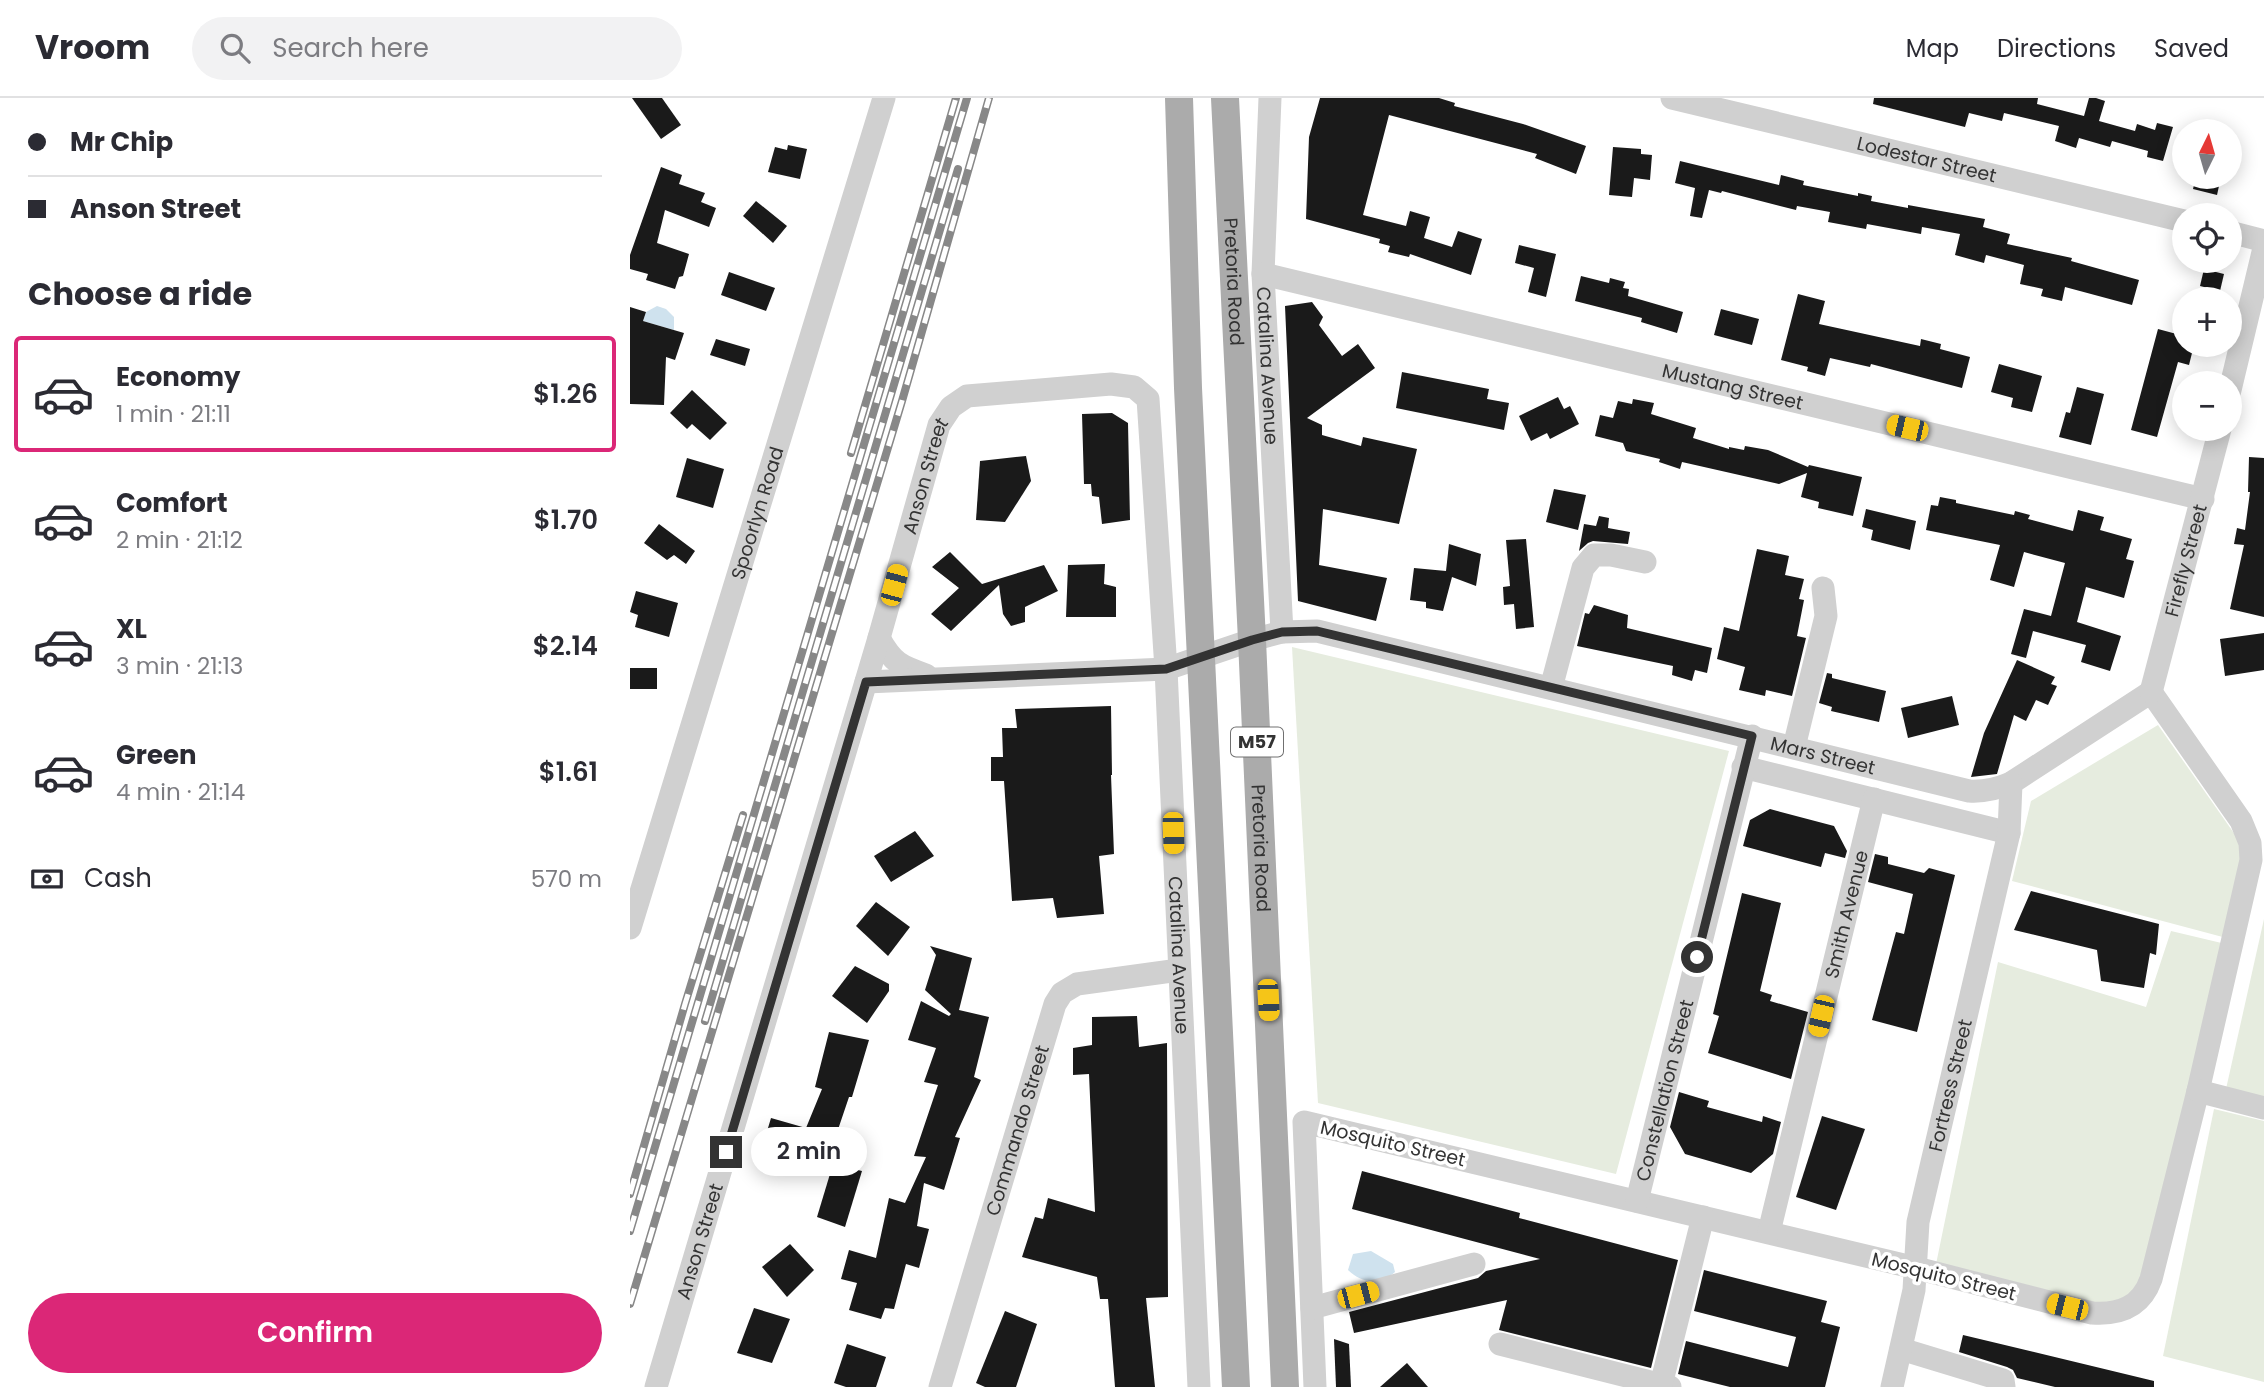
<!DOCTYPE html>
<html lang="en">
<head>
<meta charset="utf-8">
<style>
	:root { --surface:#fff; --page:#f2f2f3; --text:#2b2b33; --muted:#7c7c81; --line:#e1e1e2; --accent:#db2777 }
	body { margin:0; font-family:Poppins,sans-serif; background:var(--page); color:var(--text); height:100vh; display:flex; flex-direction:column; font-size:26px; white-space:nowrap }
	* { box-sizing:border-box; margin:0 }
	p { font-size:23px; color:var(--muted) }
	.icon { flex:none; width:38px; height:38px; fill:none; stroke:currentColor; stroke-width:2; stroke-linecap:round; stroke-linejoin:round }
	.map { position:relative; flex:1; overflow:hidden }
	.sheet { display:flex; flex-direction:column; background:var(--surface); width:630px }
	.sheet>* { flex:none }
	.top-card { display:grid; align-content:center; height:154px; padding:0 28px; background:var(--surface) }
	.needle { width:46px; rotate:5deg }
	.tools { position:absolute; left:1542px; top:21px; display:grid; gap:14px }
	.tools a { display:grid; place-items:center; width:70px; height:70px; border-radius:50%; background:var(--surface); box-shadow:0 4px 18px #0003; font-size:35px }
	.end { position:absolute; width:32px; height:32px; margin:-16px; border:9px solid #333; background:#fff; box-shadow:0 0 0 4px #fff }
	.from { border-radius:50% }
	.bubble { position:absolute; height:49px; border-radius:24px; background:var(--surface); box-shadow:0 4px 18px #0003; font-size:23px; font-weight:600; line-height:49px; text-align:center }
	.car { position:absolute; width:21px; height:42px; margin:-21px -10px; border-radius:9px; box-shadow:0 0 5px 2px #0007; background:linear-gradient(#f5c518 24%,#345 0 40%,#f5c518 0 76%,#345 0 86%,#f5c518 0) }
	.top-card b { display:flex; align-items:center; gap:24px; height:66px; font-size:26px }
	.top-card b+b { border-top:2px solid var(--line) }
	.top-card i { width:18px; height:18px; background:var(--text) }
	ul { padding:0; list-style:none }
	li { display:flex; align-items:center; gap:21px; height:116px; margin:0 14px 10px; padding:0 14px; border:4px solid transparent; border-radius:7px }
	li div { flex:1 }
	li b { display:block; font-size:26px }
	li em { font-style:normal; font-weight:600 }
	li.active { border-color:var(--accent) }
	li>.icon { width:63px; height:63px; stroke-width:1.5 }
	h2 { padding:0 28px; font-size:32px; line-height:84px }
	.pay { display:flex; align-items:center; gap:18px; height:77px; padding:0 28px; font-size:26px }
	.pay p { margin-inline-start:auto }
	.cta { display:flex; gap:14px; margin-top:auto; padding:14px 28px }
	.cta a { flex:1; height:80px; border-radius:42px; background:var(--accent); color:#fff; font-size:28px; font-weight:600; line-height:80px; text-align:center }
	header { display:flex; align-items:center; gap:42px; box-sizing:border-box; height:98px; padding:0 35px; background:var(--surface); border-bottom:2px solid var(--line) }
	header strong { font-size:33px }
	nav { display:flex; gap:38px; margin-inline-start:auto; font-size:24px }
	.search { width:490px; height:63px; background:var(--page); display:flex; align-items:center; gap:18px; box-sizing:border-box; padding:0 24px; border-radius:38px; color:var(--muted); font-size:26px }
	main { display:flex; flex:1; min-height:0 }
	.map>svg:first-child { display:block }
	.green { fill:#e6ecdf }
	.water { fill:#cfe2ee }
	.building { fill:#1a1a1a }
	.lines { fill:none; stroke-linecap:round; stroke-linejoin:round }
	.minor { stroke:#d0d0d0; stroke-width:23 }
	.major { stroke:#ababab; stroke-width:28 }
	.rail-casing { stroke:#888; stroke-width:8 }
	.rail { stroke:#fff; stroke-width:5; stroke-dasharray:16; stroke-linecap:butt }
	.route { stroke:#333; stroke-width:9 }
	.labels { text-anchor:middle; stroke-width:7; stroke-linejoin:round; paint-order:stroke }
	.shield { fill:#fff; stroke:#707070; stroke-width:2 }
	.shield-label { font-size:18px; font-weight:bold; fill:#333 }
	.street-label { font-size:19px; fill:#333; stroke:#fff }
</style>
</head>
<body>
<header>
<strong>Vroom</strong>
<div class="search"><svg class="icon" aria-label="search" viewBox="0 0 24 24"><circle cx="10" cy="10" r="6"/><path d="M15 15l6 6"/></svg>Search here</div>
<nav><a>Map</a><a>Directions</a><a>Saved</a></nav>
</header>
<main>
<section class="sheet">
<div class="top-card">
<b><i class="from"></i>Mr Chip</b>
<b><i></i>Anson Street</b>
</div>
<h2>Choose a ride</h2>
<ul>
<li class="active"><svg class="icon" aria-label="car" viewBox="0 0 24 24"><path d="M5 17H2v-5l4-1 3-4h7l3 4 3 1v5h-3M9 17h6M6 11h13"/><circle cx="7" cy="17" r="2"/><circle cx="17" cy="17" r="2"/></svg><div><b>Economy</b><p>1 min · 21:11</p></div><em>$1.26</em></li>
<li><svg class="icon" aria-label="car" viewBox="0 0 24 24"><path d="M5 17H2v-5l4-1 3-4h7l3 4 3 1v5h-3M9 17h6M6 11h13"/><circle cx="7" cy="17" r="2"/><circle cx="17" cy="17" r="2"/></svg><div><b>Comfort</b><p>2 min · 21:12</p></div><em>$1.70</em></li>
<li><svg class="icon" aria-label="car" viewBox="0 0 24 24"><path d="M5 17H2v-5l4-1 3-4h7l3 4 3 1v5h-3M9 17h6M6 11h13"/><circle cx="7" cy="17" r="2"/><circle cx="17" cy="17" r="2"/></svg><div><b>XL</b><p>3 min · 21:13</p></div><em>$2.14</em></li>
<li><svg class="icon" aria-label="car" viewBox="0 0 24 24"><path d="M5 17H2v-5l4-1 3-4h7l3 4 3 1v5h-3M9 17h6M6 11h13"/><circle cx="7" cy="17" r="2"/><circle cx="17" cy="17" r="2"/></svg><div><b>Green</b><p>4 min · 21:14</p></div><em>$1.61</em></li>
</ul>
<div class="pay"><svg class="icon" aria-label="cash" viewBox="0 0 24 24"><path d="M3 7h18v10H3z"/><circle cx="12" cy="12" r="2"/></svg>Cash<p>570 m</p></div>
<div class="cta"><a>Confirm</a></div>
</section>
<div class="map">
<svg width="1634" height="1289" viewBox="0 0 1634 1289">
	<rect width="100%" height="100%" fill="#fff"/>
	<!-- green -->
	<g class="green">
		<path d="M662,549l437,104 -113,423 -298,-71z"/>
		<path d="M1528,627l92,131 -16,84 -222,-59 19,-80z"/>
		<path d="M1634,821v179l-38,-9z"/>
		<path d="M1541,833l59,14 -85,349 -46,21 -165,-41 64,-312 148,45z"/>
		<path d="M1584,1011l50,12v261l-101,-26z"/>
	</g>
	<!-- water -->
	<g class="water">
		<path d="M27,208l9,3 8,8v13l-31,-9 3,-9z"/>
		<path d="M741,1153l22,13 2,8c-15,13 -33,12 -47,-2l5,-16z"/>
	</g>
	<!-- building -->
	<g class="building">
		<path d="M2,0h30l19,27 -20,14z"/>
		<path d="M690,0h119l16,5 -1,3 69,18 63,22 -10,28 -41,-16 2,-4 -148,-39 -26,100 43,11 4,-15 20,6 -6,21 28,9 6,-16 24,8 -11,36 -61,-21 -1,3 -21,-5 2,-6 -11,-3 1,-4 -74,-20 3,-82z"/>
		<path d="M1244,0h164l-1,6 47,12 5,-18h7l9,3 -6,20 36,10 2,-7 18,6 2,-7 16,4 -10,34 -16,-4 1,-6 -36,-10 -2,6 -31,-9 -3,10 -21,-7 4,-15 -55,-13 -2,8 -33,-8 -4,14 -92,-23z"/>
		<path d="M158,47l19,4 -7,30 -32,-7 7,-25 12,3z"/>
		<path d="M983,49l28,2v5l11,1 -2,25 -16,-2 -2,19 -23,-2z"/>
		<path d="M1050,63l99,24 2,-10 23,6 -1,4 55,11v-3l14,3 -1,5 37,7v-3l77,14 -2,8 27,7 -3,10 65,14 -1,3 68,19 -7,25 -67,-18 -3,14 -21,-5 2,-7 -23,-5 4,-19 -38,-10 -2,8 -29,-8 5,-21 -38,-7 -1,7 -54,-10 -1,5 -38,-7 2,-10 -33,-6 -1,4 -74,-19 -1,2 -12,-3 -7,28 -12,-2 5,-28 -20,-5z"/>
		<path d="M31,69l21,8 -3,9 26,9 -4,9 15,6 -7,19 -44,-17 -8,33 32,11 -6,22 -4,1 -4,12 -29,-9 2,-6 -18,-5v-14z"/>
		<path d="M1566,79h25l-4,18 -24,-6z"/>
		<path d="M126,103l31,25 -14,17 -30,-27z"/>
		<path d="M889,147l37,9 -10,43 -18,-5 6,-24 -19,-5z"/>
		<path d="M1574,171l20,5 -4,17 -20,-5z"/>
		<path d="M99,174l46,16 -9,23 -45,-16z"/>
		<path d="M951,178l28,7 1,-5 15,4 -2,6 6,1 -1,7 55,16 -6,21 -36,-11 1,-4 -67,-17z"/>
		<path d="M1168,196l27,7 -6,23 101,22 1,-7 20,5 -1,5 30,8 -8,31 -91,-24 -1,3 -40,-9 -5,18 -18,-5 1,-4 -27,-7z"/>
		<path d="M682,204l11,15 -4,8 23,31 16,-12 17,24 -68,50 15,7v10l39,11 2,-9 54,12 -18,75 -76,-15 -4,56 68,13 -11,43 -78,-20 -13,-295z"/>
		<path d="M0,209l16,5 -3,9 41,12 -9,27 -9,-3 -2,48 -34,-1z"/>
		<path d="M1091,211l38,10 -7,26 -38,-10z"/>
		<path d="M1528,231l26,7v9h10l-5,20 -11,-3 -21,75 -26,-7z"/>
		<path d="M86,241l34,10 -5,17 -35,-11z"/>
		<path d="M1369,266l43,12 -10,36 -21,-5 2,-9 -22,-6z"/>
		<path d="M772,274l87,17 -2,10 22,4 -5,27 -108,-22z"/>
		<path d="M1447,289l27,7 -13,51 -32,-8 7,-25 4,1z"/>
		<path d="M62,292l35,33 -17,17 -18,-16 -5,5 -17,-16z"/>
		<path d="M928,299l6,12 6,-3 9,18 -29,15 -3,-6 -16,8 -12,-25z"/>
		<path d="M1003,301l21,4 -3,11 45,14 -3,10 36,11v-2l15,3 1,-4 23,4 40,17 1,-2 53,12 -9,39 -35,-8 1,-6 -18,-5 6,-24 -28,11 -97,-22 -2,7 -21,-7 1,-3 -34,-8 -3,-8 -28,-7 5,-21 13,3 5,-17 14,3z"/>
		<path d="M482,315l16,10 2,97 -28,4 -3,-27 -7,-1 -1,-12h-7l-2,-70z"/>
		<path d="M396,358l5,25 -26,41 -29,-2 4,-59z"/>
		<path d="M1619,359l15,1v159l-34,-8 14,-64 -10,-1 3,-16 8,2 5,-38h-2z"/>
		<path d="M57,360l37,11 -11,39 -37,-11z"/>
		<path d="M924,391l32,6 -8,35 -32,-8z"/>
		<path d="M1310,399l16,3v3l58,12 1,-4 15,4 -2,4 45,12 5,-21 26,7 -4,13 32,9 -6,20 8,2 -10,37 -38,-11 -9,35 44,14 -11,35 -29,-9 5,-17 -53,-14 -7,27 -15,-4 13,-45 27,7 14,-53 -41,-11 -10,35 -24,-7 10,-35 -74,-15 5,-25 7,1z"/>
		<path d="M1236,411l50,12 -6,29 -39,-10 2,-10 -11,-3z"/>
		<path d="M969,418l10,2 -1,10 22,4 -2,12 -35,-3 -5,2 -9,8 5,-27 12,2z"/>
		<path d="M29,426l36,27 -9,13 -12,-9 -7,5 -23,-17z"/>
		<path d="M896,441l8,88 -18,2 -2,-25 -10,1 -1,-18 7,-1 -4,-46z"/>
		<path d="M819,446l32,10 -5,32 -24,-9 -9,34 -17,-3v-6l-16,-2 4,-32 32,3z"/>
		<path d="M1127,451l32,7 -4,19 19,4 -5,20 5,1 -7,36 9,2 -14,58 -26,-6 -1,6 -26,-6 6,-23 -28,-8 7,-32 15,4z"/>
		<path d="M320,454l32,32 62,-19 14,26 -33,16v15l-14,4 -8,-12 -4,-29 -48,46 -20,-17 28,-26 -27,-21z"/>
		<path d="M475,466l-1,20 12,3v30h-50l2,-52z"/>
		<path d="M6,493l42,12 -9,34 -34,-10 3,-12 -8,-3z"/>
		<path d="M964,507l34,10 -1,13 85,20 -5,25 -12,-3 -3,11 -20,-6 1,-9 -96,-20 8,-33 4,1z"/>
		<path d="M1634,535v37l-39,6 -5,-37z"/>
		<path d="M1387,562l38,17 -4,7 6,2 -9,19 -12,-5 -10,21 -12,-6 -17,59 -26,3 13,-44z"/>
		<rect x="0" y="570" width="27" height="21"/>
		<path d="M1197,575l5,1v4l54,13 -7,31 -48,-11 1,-4 -13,-4z"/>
		<path d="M1322,598l7,29 -51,13 -7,-30z"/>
		<path d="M481,608l1,69h-1l3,79 -15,2 5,58 -47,4 -4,-20 -41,3 -8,-120h-13v-24h12l-1,-29h15l-2,-19z"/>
		<path d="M1140,711l64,17 13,25 -2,7 -20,-5 -4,14 -78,-21 7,-26z"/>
		<path d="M285,733l19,25 -43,26 -17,-26z"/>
		<path d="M1245,756l13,3v7l36,9 5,-5 26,7 -38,157 -45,-12 24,-88 8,2 9,-40 -45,-12z"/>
		<path d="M1401,793l128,33 -3,31 -6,-2 -6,35 -43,-7 -4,-31 -83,-20z"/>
		<path d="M1112,795l39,10 -21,88 12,4 -2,6 38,11 -17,67 -83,-26 11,-37 -6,-2z"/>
		<path d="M246,804l34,25 -22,29 -32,-30z"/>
		<path d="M300,848l42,12 -13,52 30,7 -15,60 7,3 -26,57 5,1 -16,52 -20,-7 -7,43 12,3 -10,39 -13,-4 -12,45 -9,-1 -4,11 -32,-9 8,-27 -16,-4 8,-29 27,8 13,-60 16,5 21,-46 -12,-1 24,-71 -14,-3 12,-34 -28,-8 13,-39 28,15 2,-2 -26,-24 11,-35z"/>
		<path d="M225,868l34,18v7l-22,32 -35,-27z"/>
		<path d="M507,918l2,31 28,-4 1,254 -22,1 9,89h-40l-7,-88h-8l-3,-22 -75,-20 13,-40 8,2 5,-21 47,14 -6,-138 -16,1v-27l19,-3v-28z"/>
		<path d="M199,934l40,8 -17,57h-3l-24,71 -63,-20 9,-30 35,10 16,-39 -7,-2z"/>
		<path d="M1049,994l30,9 -2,6 55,15 1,-6 18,6 -8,32 -22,19 -66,-19 -15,-27z"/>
		<path d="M1192,1018l43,13 -29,81 -40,-13z"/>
		<path d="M203,1066l29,7 -17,56 -28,-10z"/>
		<path d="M732,1073l158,42 -1,5 159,42 -27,108 -152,-38 8,-30 -153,33 -5,-21 129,-34 8,-7 54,-12 -188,-50z"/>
		<path d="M160,1146l24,26 -27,27 -25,-30z"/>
		<path d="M1074,1172l123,31 -6,21 19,5 -15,60h-95l-52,-13 8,-33 102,26 8,-30 -102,-26z"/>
		<path d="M124,1210l36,11 -18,44 -35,-10z"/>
		<path d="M375,1213l32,13 -21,63h-31l-9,-4z"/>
		<path d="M1333,1237l191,46v6h-99l-38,-9 -4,-8 -6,-3 -48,-15z"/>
		<path d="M704,1241l15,5 2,43h-15z"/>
		<path d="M217,1246l39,13 -10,30h-30l-12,-4z"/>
		<path d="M777,1265l21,24h-48z"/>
	</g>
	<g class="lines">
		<!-- minor -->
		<g class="minor">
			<path id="s1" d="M640,0l-7,176 19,358"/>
			<path id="s2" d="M1042,0l512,123"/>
			<path d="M1600,134l34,9"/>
			<path id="s3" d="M633,176l940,225"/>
			<path d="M1600,292l34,-142"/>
			<path d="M249,540c14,25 21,28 47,37"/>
			<path id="s4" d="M236,584l300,-13 86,-29 30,-8 35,-1 652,160c16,1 28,-2 42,-8l140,-91 90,129 9,22 1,17 -53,231 -47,188c-10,28 -31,36 -59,34l-176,-45 -612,-146 11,265"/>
			<path d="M921,590l32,-120 11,-13h17l34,7"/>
			<path id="s5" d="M1521,594l69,-263"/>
			<path d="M1164,649l32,-131 -3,-28"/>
			<path d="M1113,669l266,66"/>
			<path id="s6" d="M0,830l254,-830"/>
			<path d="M1568,993l66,17"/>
			<path id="s7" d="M1007,1103l115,-465"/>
			<path id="s8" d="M1139,1134l105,-433"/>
			<path d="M682,1210l162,-44"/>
			<path d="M870,1246l170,43"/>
			<path d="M1271,1251l102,31 1,7"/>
			<path d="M1031,1287l42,-168"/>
			<path id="s9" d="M26,1289l223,-749 60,-213 12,-18 16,-11 144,-12 23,3 14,12 18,270 33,718"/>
			<path id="s10" d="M310,1289l115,-383 7,-11 15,-9 102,-14"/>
			<path id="s11" d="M1262,1289l22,-97 4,-68 91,-389 2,-50"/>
		</g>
		<!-- major -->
		<g class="major">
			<path d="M549,0l9,290 48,999"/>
			<path id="s12" d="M595,0l27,542 33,747"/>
		</g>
		<defs>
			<g id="rail">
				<path d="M221,355l105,-355"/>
				<path d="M75,923l253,-852"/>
				<path d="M0,1096l55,-190 58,-189"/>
				<path d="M0,1133l337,-1133"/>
				<path d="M0,1206l272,-903 87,-303"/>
			</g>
		</defs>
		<!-- rail casing -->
		<use href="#rail" class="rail-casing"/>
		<!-- rail -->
		<use href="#rail" class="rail"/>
	</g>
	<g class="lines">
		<!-- route -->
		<path class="route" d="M96,1054l140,-470 300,-13 86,-29 30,-8 35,-1 435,105 -55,221"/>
	</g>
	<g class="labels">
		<!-- shield labels -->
		<rect class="shield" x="601" y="629.5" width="52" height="29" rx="5"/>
		<g class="shield-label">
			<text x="627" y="650">M57</text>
		</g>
		<!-- street labels -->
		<g class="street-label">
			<text dy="7" stroke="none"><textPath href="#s2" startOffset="262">Lodestar Street</textPath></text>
			<text dy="7" stroke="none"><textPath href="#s12" startOffset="184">Pretoria Road</textPath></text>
			<text dy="7" stroke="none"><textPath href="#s1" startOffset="268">Catalina Avenue</textPath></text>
			<text dy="7" stroke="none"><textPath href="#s3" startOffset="483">Mustang Street</textPath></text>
			<text dy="7" stroke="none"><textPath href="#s9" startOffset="950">Anson Street</textPath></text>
			<text dy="7" stroke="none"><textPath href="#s6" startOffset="434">Spoorlyn Road</textPath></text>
			<text dy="7" stroke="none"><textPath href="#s5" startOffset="136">Firefly Street</textPath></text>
			<text dy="7" stroke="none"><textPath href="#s4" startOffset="978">Mars Street</textPath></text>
			<text dy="7" stroke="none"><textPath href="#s12" startOffset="751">Pretoria Road</textPath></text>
			<text dy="7" stroke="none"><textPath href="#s8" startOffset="327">Smith Avenue</textPath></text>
			<text dy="7" stroke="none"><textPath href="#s9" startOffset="1787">Catalina Avenue</textPath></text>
			<text dy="7" stroke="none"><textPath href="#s11" startOffset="308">Fortress Street</textPath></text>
			<text dy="7" stroke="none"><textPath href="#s7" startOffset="114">Constellation Street</textPath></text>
			<text dy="7" stroke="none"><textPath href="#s10" startOffset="268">Commando Street</textPath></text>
			<text transform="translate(763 1045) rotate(13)" y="7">Mosquito Street</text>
			<text dy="7" stroke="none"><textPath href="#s9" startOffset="152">Anson Street</textPath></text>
			<text transform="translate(1314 1178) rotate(14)" y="7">Mosquito Street</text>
		</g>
	</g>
</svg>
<div class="tools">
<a><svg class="needle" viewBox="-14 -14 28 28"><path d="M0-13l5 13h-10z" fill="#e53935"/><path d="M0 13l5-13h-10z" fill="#7c7c81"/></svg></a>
<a><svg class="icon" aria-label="locate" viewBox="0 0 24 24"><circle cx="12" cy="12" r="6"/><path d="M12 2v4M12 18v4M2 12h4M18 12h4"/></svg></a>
<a>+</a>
<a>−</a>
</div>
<i class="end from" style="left:1067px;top:859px"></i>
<i class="end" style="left:96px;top:1054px"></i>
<div class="bubble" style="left:121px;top:1029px;width:116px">2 min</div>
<i class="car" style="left:1277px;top:330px;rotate:283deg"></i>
<i class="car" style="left:264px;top:487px;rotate:15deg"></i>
<i class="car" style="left:543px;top:735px;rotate:178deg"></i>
<i class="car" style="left:638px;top:902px;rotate:177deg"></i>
<i class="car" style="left:1191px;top:918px;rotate:193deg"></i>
<i class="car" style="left:728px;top:1197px;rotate:75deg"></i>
<i class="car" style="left:1437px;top:1209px;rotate:284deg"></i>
</div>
</main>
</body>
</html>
